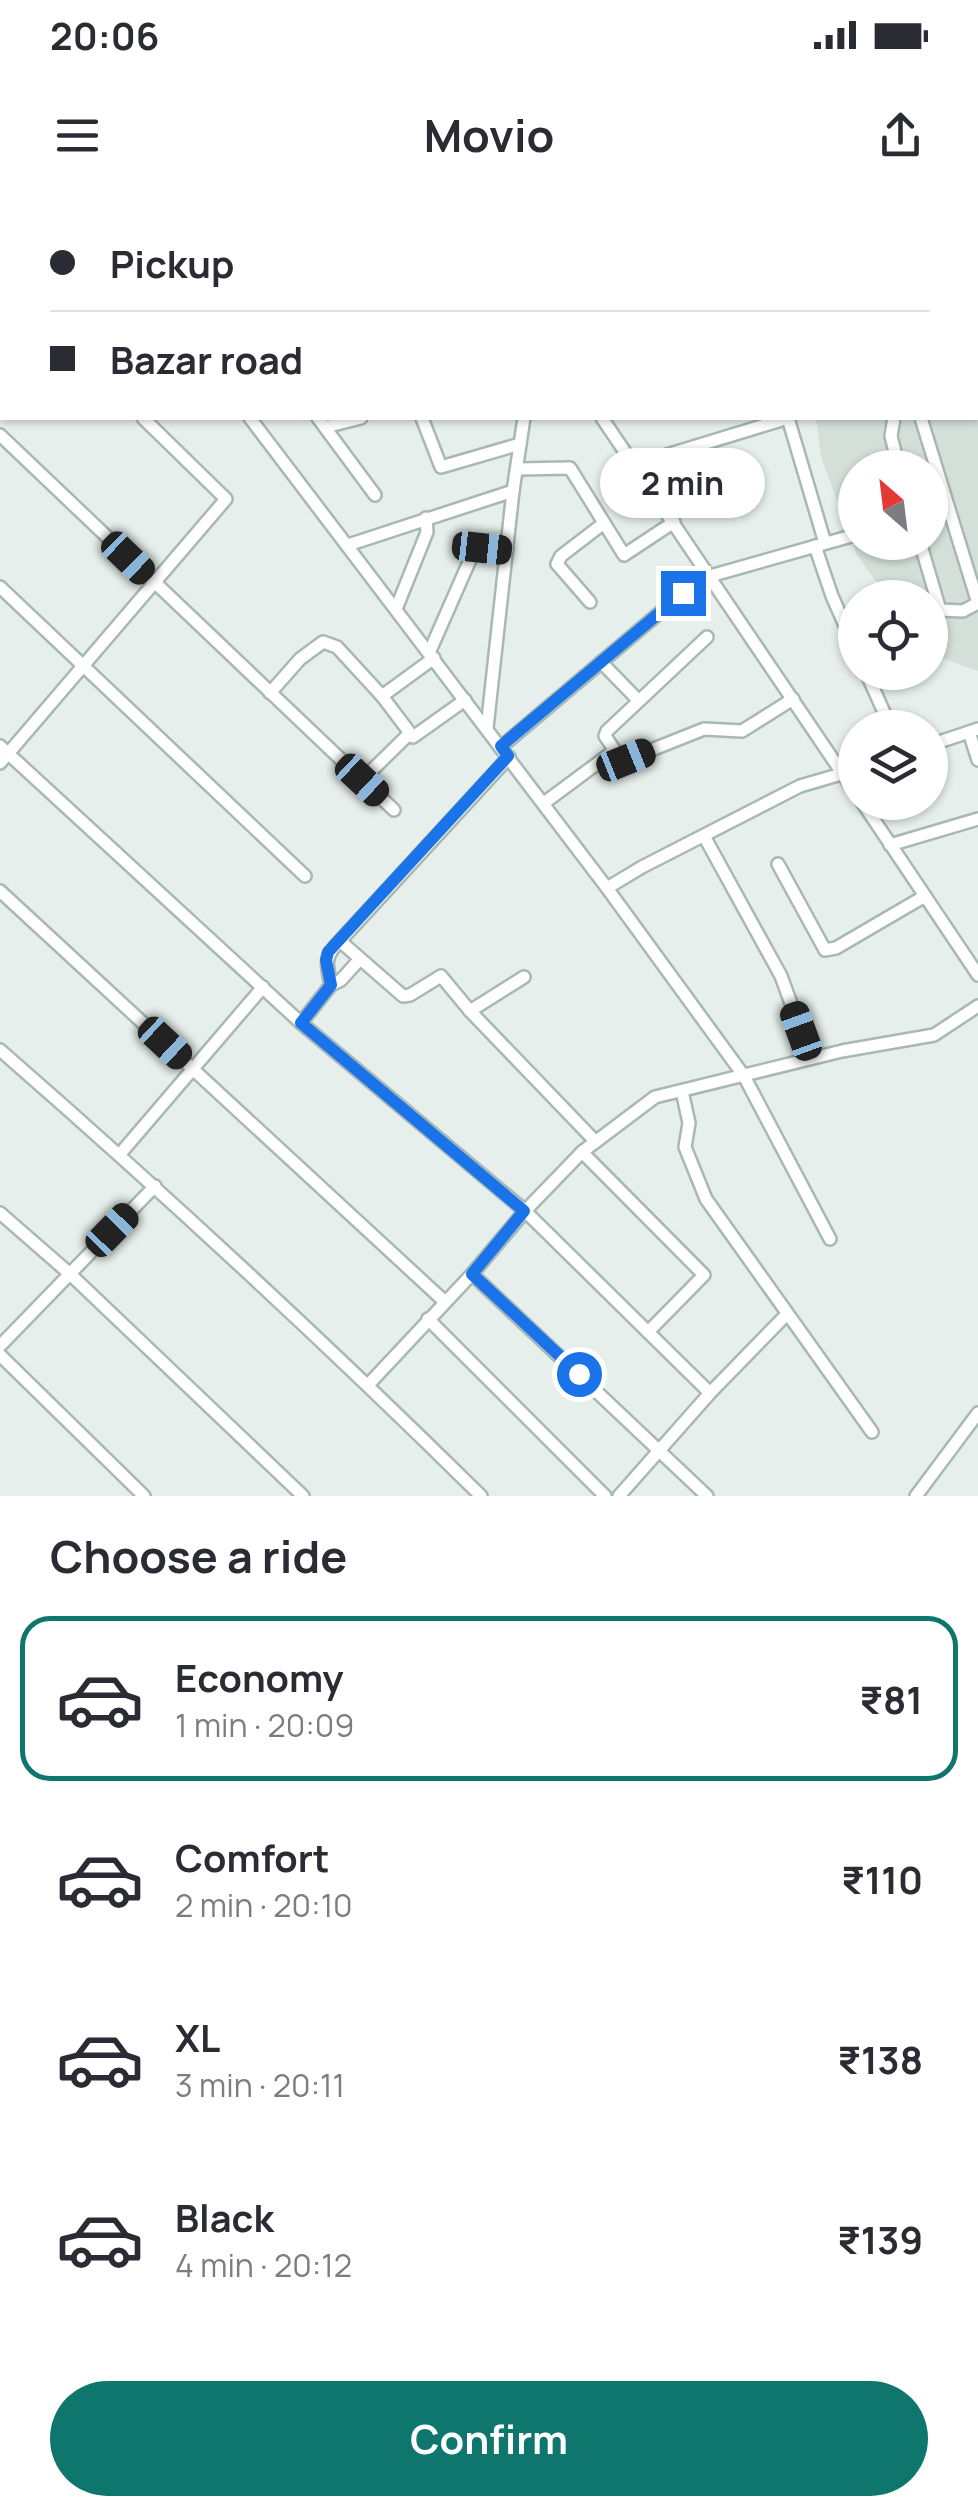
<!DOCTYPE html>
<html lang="en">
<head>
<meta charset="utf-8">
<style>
	:root { --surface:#fff; --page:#f2f2f3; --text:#2b2b33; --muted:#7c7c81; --line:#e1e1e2; --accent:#0f766e }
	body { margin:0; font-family:Manrope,sans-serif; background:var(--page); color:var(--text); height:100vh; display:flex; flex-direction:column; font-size:38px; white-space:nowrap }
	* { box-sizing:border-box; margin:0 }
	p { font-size:32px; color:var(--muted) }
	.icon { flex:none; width:55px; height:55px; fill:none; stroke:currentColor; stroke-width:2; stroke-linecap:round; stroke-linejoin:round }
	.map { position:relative; height:1296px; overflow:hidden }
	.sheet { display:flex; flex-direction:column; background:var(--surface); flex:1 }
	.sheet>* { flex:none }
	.hud { position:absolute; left:0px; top:0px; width:980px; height:220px; box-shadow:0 2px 8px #0004; display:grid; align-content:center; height:220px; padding:0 50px; background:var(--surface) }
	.needle { width:65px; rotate:332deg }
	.tools { position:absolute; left:838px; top:250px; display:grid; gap:20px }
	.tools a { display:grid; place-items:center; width:110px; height:110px; border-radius:50%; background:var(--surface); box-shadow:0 2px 8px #0004; font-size:50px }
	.end { position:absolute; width:45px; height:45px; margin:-22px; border:12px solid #1a73e8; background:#fff; box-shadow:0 0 0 5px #fff }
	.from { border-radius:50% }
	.bubble { position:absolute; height:70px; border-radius:35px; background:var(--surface); box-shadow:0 2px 8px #0004; font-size:32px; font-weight:700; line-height:70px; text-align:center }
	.car { position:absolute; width:30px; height:60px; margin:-30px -15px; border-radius:12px; box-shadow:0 0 8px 2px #0007; background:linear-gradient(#222 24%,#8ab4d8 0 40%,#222 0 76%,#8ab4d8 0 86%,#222 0) }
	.hud b { display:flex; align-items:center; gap:35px; height:95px; font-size:38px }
	.hud b+b { border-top:2px solid var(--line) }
	.hud i { width:25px; height:25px; background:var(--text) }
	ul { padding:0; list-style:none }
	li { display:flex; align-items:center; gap:30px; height:165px; margin:0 20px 15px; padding:0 30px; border:5px solid transparent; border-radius:30px }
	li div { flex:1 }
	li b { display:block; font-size:38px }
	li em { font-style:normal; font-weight:700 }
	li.selected { border-color:var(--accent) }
	li>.icon { width:90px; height:90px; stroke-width:1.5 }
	h2 { padding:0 50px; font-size:45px; line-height:120px }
	.button { display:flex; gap:20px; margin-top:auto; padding:20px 50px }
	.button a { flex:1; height:115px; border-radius:60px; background:var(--accent); color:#fff; font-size:40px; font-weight:700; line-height:115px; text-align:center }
	.status { display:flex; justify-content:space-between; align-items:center; height:70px; padding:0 50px; background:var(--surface); direction:ltr }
	.status svg { height:28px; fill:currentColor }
	header { display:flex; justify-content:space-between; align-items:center; height:130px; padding:0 50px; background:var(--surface); font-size:45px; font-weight:700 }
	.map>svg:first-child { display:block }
	.built { fill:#d4dfda; fill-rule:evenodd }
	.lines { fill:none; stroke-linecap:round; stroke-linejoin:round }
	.minor-casing { stroke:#a8b8b2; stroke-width:16 }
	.tertiary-casing { stroke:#a8b8b2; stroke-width:19 }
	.minor { stroke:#fff; stroke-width:11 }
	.tertiary { stroke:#fff; stroke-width:14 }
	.route { stroke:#1a73e8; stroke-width:12 }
</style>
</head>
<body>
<div class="status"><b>20:06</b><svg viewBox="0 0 49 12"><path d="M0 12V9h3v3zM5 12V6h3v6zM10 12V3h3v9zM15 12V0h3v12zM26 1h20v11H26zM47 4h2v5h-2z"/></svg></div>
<header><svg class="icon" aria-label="menu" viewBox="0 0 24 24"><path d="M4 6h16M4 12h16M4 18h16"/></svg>Movio<svg class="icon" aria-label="share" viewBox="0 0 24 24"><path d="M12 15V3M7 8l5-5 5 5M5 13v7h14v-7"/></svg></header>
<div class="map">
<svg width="978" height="1296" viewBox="0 0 978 1296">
	<rect width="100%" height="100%" fill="#e6efeb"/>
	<!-- built -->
	<path class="built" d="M978,81v390l-48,-17v-56l-43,-1 -30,-42 -36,-98 -5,-39h162zM855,268h75v74h-75z"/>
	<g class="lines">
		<defs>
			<g id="minor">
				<path d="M63,0l3,2"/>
				<path d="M521,0v2"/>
				<path d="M29,2l2,-2"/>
				<path d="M339,2l11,-2"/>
				<path d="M902,2l8,-2"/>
				<path d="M0,35l2,-3"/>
				<path d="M978,70v-1"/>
				<path d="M0,82l2,3"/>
				<path d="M978,201v2"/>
				<path d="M250,218l357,470 137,188 86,163"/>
				<path d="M318,218l57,77"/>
				<path d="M422,218l19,49 79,-23"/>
				<path d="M602,218l253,374"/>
				<path d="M788,218l37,125"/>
				<path d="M894,218l-3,18 8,32"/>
				<path d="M921,218l56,182 -1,4 -13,7 -23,-1"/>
				<path d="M325,227l36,-9"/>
				<path d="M0,235l394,375"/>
				<path d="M634,265l154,-47"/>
				<path d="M518,269l52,-1 54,87 50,-33"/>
				<path d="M513,291l11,-73"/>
				<path d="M920,342l20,68"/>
				<path d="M348,345l165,-54 -26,237"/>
				<path d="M815,346l17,50 23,52"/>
				<path d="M0,387l305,289"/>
				<path d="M590,402l-33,-38 4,-8 43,-33"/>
				<path d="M396,409l31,-77 -1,-14"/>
				<path d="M930,422l10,-12"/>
				<path d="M707,437l-100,94 -2,5 15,22 6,2 78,-31 38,2 51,-32"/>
				<path d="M429,453l44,-100 9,-6 25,3"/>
				<path d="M601,462l37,38"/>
				<path d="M866,472l25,56"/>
				<path d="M270,493l30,-34 23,-17 14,5 45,49 52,-38"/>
				<path d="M382,496l31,41 52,-37"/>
				<path d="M969,532l9,28"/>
				<path d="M930,545l48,-16"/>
				<path d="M0,546l301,277 224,188 185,182"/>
				<path d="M501,547l182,-154 27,-17 145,-41"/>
				<path d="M0,563l226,-264 -83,-81"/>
				<path d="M362,580l46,-45"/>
				<path d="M862,602l116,173"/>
				<path d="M544,603l70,-52"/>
				<path d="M704,636l77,140 30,82"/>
				<path d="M890,645l88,-26"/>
				<path d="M778,664l47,86 11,-2 89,-52"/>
				<path d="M607,688l35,-21 158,-81 55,-16"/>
				<path d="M0,691l444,410"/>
				<path d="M524,777l-54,34 124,129"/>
				<path d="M331,785c-5,-21 -7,-29 9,-44"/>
				<path d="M470,811l-29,-35 -31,19 -7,1 -63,-55 169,-184"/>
				<path d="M301,823l30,-38 10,-5 19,-21"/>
				<path d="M0,850c165,144 325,292 481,446"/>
				<path d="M682,891l7,32 -4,24 21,52 166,233"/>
				<path d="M582,952l122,123 -56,57"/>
				<path d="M120,954l143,-167"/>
				<path d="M0,1013l70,61 233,222"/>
				<path d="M472,1074l235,222"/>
				<path d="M428,1119l177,177"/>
				<path d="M0,1146l155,-160"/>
				<path d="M0,1155l144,141"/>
				<path d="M368,1185l104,-111 53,-63 57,-59 73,-55 187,-46 92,-16 44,-29"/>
				<path d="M619,1296l91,-103 77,-79"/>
				<path d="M916,1296l62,-83"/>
			</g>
			<g id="tertiary">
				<path d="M107,0l1,2"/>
				<path d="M571,2l8,-2"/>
			</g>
		</defs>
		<!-- minor casing -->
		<use href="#minor" class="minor-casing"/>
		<!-- tertiary casing -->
		<use href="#tertiary" class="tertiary-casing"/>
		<!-- minor -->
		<use href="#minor" class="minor"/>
		<!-- tertiary -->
		<use href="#tertiary" class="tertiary"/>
	</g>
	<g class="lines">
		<!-- route -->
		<path class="route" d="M579,1174l-107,-100 52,-63 -223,-188 30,-38 -5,-25 2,-8 180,-196 -7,-10 182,-153"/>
	</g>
</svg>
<div class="tools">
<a><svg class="needle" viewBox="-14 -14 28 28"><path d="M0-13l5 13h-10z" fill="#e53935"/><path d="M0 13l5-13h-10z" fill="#7c7c81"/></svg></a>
<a><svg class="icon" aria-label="locate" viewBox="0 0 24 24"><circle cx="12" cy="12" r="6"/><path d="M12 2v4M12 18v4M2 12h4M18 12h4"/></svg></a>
<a><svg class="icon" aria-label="layers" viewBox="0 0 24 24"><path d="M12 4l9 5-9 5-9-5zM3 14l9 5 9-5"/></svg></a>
</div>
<i class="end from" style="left:579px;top:1174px"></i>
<i class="end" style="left:683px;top:393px"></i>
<div class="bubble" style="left:600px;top:248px;width:165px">2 min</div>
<i class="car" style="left:482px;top:348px;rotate:96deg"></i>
<i class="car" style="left:128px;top:358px;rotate:134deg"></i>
<i class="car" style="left:626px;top:560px;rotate:68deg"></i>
<i class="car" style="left:362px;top:580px;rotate:133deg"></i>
<i class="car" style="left:801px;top:831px;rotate:340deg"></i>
<i class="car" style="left:165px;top:843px;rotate:133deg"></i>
<i class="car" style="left:112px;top:1030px;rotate:44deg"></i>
<div class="hud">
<b><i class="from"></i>Pickup</b>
<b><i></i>Bazar road</b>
</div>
</div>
<section class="sheet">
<h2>Choose a ride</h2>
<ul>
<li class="selected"><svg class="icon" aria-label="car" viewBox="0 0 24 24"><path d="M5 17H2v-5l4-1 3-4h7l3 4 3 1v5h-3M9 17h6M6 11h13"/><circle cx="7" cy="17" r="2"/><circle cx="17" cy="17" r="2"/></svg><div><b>Economy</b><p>1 min · 20:09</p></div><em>₹81</em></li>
<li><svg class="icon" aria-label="car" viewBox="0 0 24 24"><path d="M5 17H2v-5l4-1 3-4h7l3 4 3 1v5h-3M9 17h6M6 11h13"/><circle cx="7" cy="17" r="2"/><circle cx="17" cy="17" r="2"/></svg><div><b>Comfort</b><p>2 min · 20:10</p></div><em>₹110</em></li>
<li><svg class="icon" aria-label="car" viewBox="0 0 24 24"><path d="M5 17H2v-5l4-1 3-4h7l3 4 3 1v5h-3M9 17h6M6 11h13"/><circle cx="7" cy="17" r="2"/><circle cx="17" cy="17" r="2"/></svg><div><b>XL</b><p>3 min · 20:11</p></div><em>₹138</em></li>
<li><svg class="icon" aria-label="car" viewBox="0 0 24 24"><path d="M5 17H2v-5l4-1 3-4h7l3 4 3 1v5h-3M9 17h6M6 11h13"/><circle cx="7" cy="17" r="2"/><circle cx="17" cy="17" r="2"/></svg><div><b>Black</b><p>4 min · 20:12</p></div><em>₹139</em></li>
</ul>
<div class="button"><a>Confirm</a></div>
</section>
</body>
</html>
